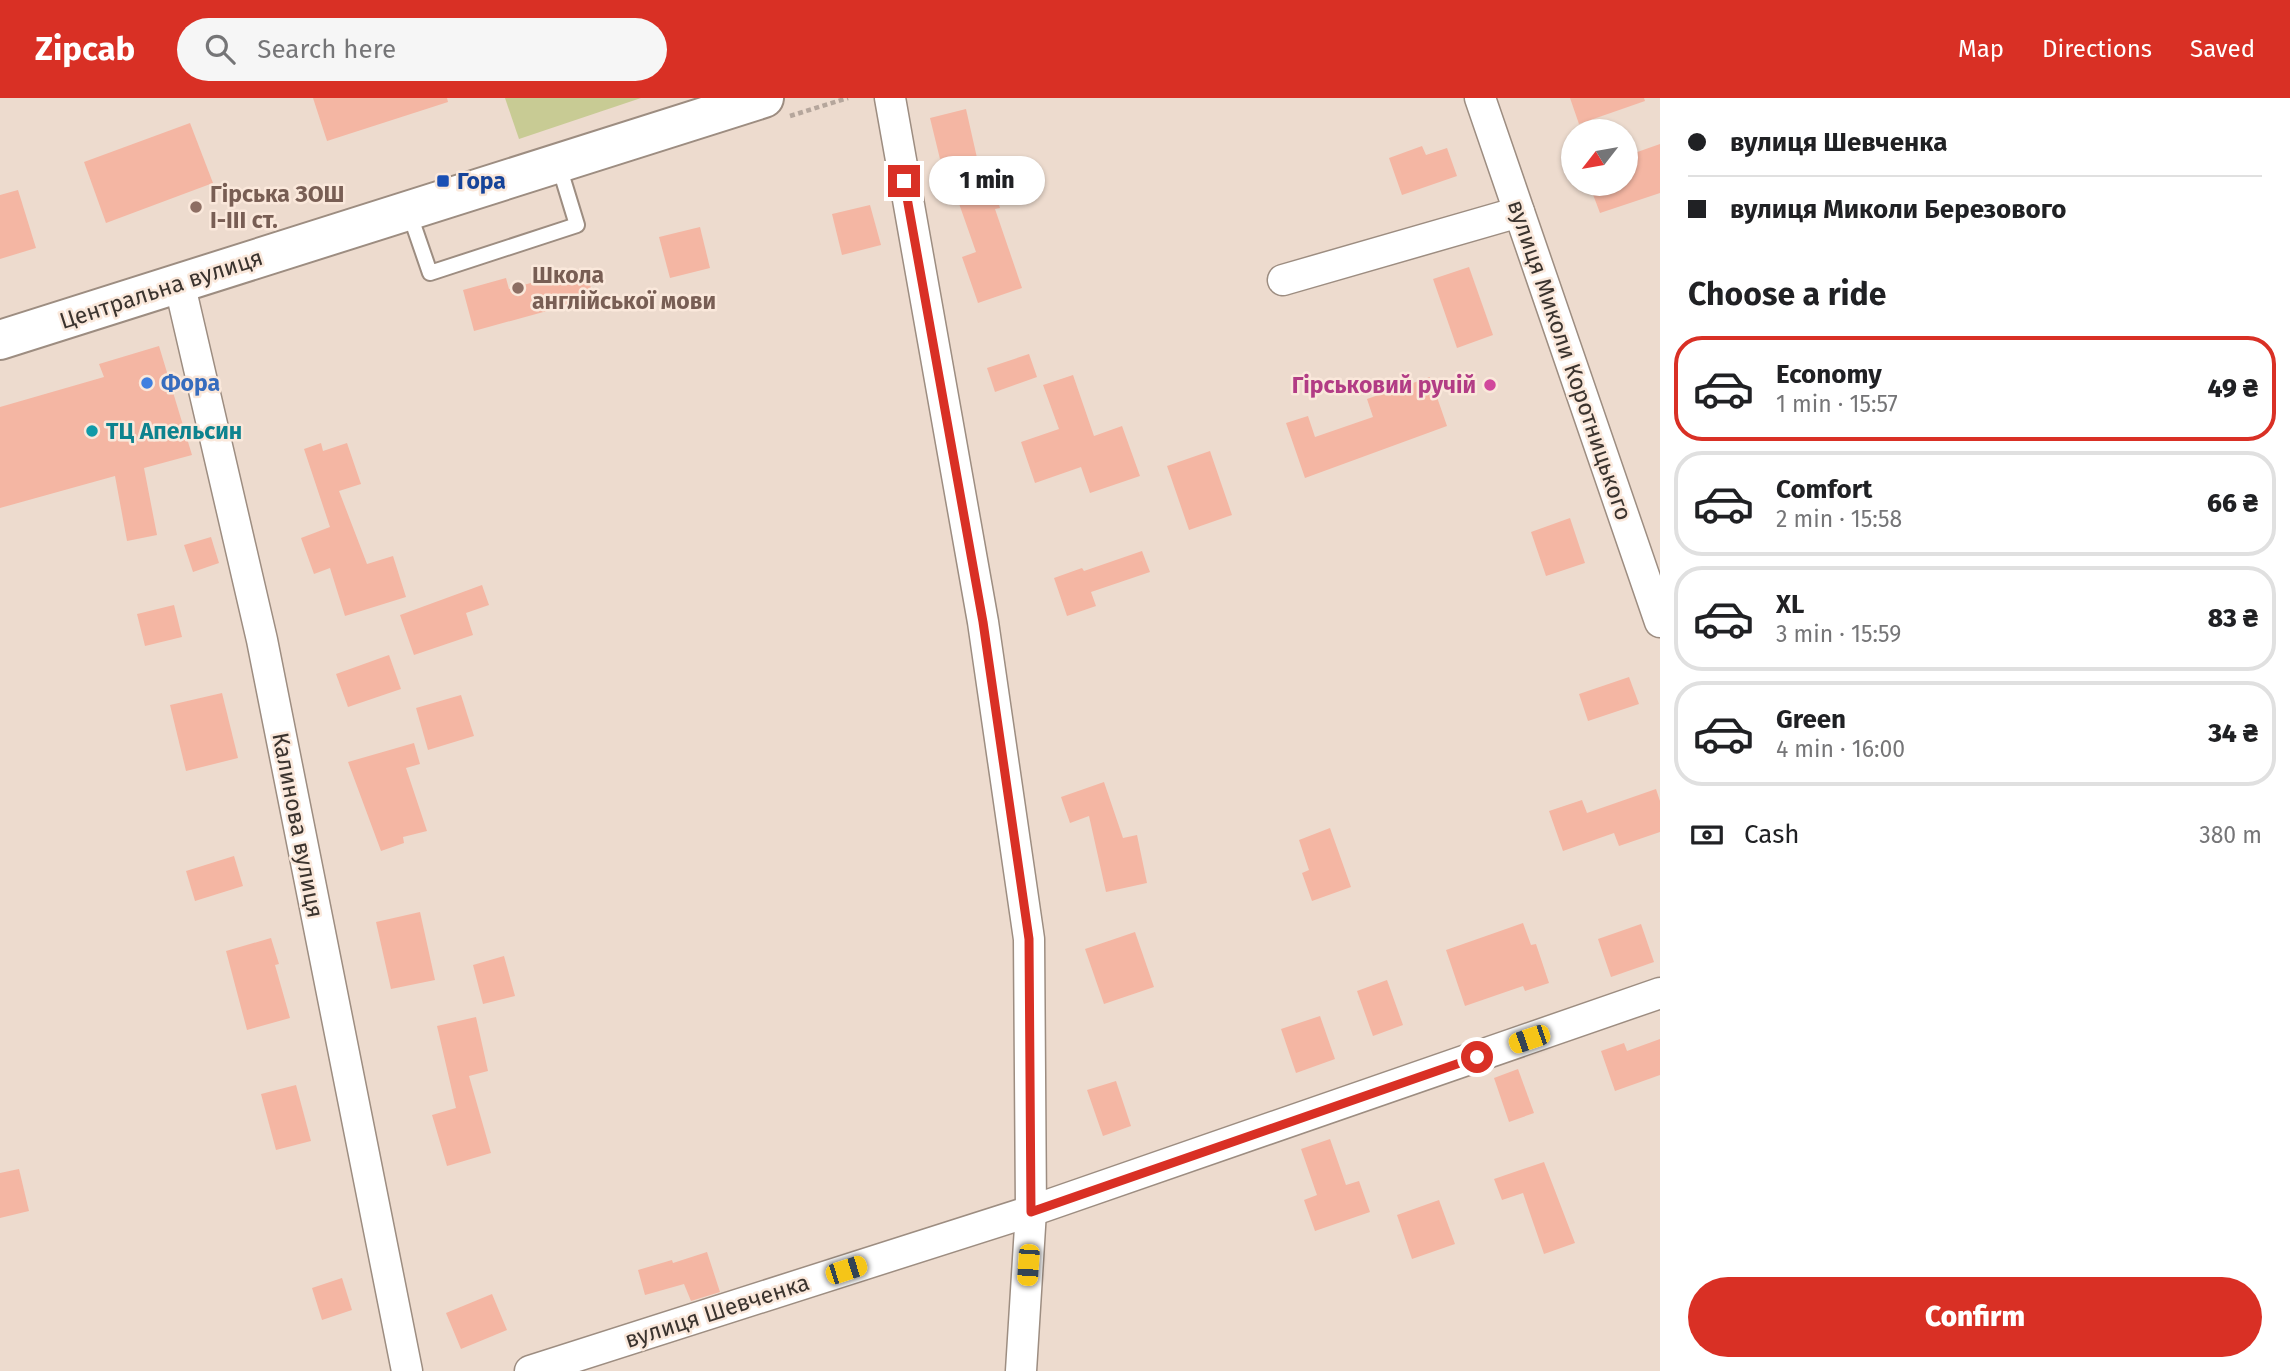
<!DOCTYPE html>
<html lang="en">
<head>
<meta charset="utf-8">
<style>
	:root { --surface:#fff; --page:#f6f6f6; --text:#202124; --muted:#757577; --line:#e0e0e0; --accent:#d93025 }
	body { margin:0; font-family:"Fira Sans",sans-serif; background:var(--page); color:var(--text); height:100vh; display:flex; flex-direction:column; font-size:26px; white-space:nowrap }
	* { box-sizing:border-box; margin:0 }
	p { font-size:23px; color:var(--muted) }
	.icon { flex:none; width:38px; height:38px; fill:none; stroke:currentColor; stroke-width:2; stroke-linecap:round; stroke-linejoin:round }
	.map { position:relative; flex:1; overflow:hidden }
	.side { display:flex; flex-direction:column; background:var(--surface); width:630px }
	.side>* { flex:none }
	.banner { display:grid; align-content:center; height:154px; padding:0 28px; background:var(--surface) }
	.needle { width:46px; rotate:239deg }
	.buttons { position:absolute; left:1561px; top:21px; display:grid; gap:14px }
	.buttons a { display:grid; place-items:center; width:77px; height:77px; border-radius:50%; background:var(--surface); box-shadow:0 2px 5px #0004; font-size:35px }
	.end { position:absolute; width:32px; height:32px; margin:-16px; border:9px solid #d93025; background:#fff; box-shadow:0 0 0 4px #fff }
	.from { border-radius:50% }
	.bubble { position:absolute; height:49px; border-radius:24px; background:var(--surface); box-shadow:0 2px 5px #0004; font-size:23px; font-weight:800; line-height:49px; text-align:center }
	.car { position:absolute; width:21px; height:42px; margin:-21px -10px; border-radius:9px; box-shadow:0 0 5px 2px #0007; background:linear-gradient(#f5c518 24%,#345 0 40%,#f5c518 0 76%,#345 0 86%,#f5c518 0) }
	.banner b { display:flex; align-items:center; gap:24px; height:66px; font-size:26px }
	.banner b+b { border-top:2px solid var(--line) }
	.banner i { width:18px; height:18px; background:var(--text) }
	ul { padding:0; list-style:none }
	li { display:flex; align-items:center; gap:21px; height:105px; margin:0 14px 10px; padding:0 14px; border:4px solid var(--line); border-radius:28px }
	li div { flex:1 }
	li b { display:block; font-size:26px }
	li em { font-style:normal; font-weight:800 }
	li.selected { border-color:var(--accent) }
	li>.icon { width:63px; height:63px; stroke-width:1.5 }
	h2 { padding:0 28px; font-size:32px; line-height:84px }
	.pay { display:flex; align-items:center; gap:18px; height:77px; padding:0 28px; font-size:26px }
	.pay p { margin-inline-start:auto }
	.button { display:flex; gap:14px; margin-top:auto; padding:14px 28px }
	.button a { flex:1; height:80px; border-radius:42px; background:var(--accent); color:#fff; font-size:28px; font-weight:800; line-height:80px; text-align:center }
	header { display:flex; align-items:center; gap:42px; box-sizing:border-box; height:98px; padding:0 35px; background:var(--accent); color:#fff }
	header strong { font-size:33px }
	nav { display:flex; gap:38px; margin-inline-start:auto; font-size:24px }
	.search { width:490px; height:63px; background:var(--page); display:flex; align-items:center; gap:18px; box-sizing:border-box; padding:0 24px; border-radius:38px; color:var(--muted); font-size:26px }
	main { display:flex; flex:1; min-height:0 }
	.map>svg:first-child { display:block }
	.green { fill:#c8cb94 }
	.building { fill:#f4b6a3 }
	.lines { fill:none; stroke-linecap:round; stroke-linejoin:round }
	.lane-casing { stroke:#9d8d81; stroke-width:18 }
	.street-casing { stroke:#9d8d81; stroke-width:33 }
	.secondary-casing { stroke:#9d8d81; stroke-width:42 }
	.path { stroke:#b5a69c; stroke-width:4.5; stroke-dasharray:5 3.5; stroke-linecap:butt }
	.lane { stroke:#fff; stroke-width:14 }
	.street { stroke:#fff; stroke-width:30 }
	.secondary { stroke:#fff; stroke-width:38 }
	.route { stroke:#d93025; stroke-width:9 }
	.transit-dot { fill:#1a4fb4; stroke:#fae8db; stroke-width:2.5 }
	.education-dot { fill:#8d6e63; stroke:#fae8db; stroke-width:2.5 }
	.shop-dot { fill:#3f7fe0; stroke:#fae8db; stroke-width:2.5 }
	.hotel-dot { fill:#d1479c; stroke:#fae8db; stroke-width:2.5 }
	.culture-dot { fill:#0f9aa8; stroke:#fae8db; stroke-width:2.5 }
	.labels { text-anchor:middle; stroke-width:5; stroke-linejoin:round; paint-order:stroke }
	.transit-label { font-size:23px; font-weight:bold; fill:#164399; stroke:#fae8db; text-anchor:start }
	.education-label { font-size:23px; font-weight:bold; fill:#785e54; stroke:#fae8db; text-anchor:start }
	.street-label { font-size:23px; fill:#3a332e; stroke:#fae8db }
	.shop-label { font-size:23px; font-weight:bold; fill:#366cbe; stroke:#fae8db; text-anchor:start }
	.hotel-label { font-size:23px; font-weight:bold; fill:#b23c85; stroke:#fae8db; text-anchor:end }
	.culture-label { font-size:23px; font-weight:bold; fill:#0d838f; stroke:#fae8db; text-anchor:start }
</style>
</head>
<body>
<header>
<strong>Zipcab</strong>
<div class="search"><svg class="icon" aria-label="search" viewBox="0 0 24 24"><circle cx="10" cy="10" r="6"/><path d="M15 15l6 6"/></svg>Search here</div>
<nav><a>Map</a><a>Directions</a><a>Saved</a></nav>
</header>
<main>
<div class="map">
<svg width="1660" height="1273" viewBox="0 0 1660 1273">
	<rect width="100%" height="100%" fill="#eddbce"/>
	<!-- green -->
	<path class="green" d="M505,0h136l-122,41z"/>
	<!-- building -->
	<g class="building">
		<path d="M313,0h134l1,4 -121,39z"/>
		<path d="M1570,0h74l1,3 -66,23z"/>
		<path d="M966,11l16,71 8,-3 10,31 -5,1 27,79 -44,15 -16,-46 14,-5 -33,-94 -3,1 -10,-41z"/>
		<path d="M190,25l23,60 -107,40 -22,-61z"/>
		<path d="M1660,46v49l-60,20 -11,-29h37v-28z"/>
		<path d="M1422,48l4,9 21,-7 10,28 -55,19 -13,-37z"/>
		<path d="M18,92l18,58 -36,11v-64z"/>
		<path d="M870,107l11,40 -39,10 -10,-41z"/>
		<path d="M700,129l10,41 -40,10 -11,-41z"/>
		<path d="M1469,169l24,68 -36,13 -24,-69z"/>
		<path d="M585,170l9,30 -120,33 -11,-41 43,-12 3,11z"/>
		<path d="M159,248l33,109 -48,13 13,67 -30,6 -12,-65 -115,32v-101l104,-30 -5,-13z"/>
		<path d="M1029,256l8,23 -42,15 -8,-24z"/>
		<path d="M1073,277l21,61 28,-10 18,50 -50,17 -9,-26 -46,16 -14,-41 38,-13 -16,-44z"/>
		<path d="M1430,279l17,49 -142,52 -19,-55 22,-7 7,21 58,-20 -6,-18z"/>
		<path d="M321,345l2,8 24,-8 14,41 -22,7 28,73 26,-8 13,41 -61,19 -15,-48 -16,6 -13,-36 29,-11 -26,-78z"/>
		<path d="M1210,353l22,64 -43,15 -22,-64z"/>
		<path d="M1570,420l15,45 -39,13 -15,-44z"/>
		<path d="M211,439l8,26 -26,9 -9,-27z"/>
		<path d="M1142,453l8,21 -59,20 5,14 -29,10 -13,-38 28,-10 2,3z"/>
		<path d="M482,487l7,20 -23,8 7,22 -59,20 -14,-40z"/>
		<path d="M174,507l8,32 -37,9 -8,-32z"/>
		<path d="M389,557l12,34 -53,18 -12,-33z"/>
		<path d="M1629,579l10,27 -51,17 -9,-27z"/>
		<path d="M222,595l16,65 -52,13 -16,-66z"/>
		<path d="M461,597l13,41 -46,14 -12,-42z"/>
		<path d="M414,645l6,21 -14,4 21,63 -24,6 1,6 -23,8 -33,-89z"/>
		<path d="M1104,684l19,56 14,-3 10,48 -41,9 -17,-76 -19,7 -9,-26z"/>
		<path d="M1656,691l4,12v31l-41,14 -5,-13 -51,18 -14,-40 33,-11 5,13z"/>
		<path d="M1330,730l21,59 -39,14 -10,-28 7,-3 -10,-30z"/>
		<path d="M234,758l9,30 -48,15 -9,-30z"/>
		<path d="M420,814l15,68 -44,9 -15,-67z"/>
		<path d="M1523,825l8,22 5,-1 13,39 -24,8 -2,-5 -58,20 -19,-56z"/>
		<path d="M1641,826l13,38 -43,15 -13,-38z"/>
		<path d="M1135,834l19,55 -50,17 -19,-55z"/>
		<path d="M271,840l8,26 -4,1 15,53 -43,12 -21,-79z"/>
		<path d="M504,858l11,40 -32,8 -10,-39z"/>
		<path d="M1387,882l16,45 -30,11 -16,-45z"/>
		<path d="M1320,918l15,43 -39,14 -15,-44z"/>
		<path d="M476,919l12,54 -19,5 22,77 -44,13 -15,-51 24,-7 -19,-82z"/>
		<path d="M1660,941v36l-45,16 -14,-40 23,-8 3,8z"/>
		<path d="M1518,971l16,44 -25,9 -15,-44z"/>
		<path d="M1116,983l15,45 -28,10 -16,-46z"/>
		<path d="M296,987l15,56 -35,9 -15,-56z"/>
		<path d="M1330,1041l16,46 13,-4 11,31 -55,19 -11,-31 13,-5 -16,-46z"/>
		<path d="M1544,1064l31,81 -31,11 -21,-61 -21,7 -8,-21z"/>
		<path d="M19,1071l10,42 -29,7v-45z"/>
		<path d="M1439,1102l16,44 -43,15 -15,-44z"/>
		<path d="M707,1154l13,40 -29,9 -7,-17 -39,11 -7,-25 34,-10 1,3z"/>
		<path d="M342,1180l10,32 -30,10 -10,-32z"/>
		<path d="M492,1196l15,36 -46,19 -15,-36z"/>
	</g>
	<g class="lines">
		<defs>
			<path id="lane" d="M409,114l21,61 147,-48 -18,-59"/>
			<g id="street">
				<path d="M890,0l93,524 46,317 2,272 -10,160"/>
				<path d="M1480,0l180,524"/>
				<path d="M1283,182l236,-68"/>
				<path d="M179,184l83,358 145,731"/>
				<path d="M530,1273l501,-160 629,-218"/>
			</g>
			<path id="secondary" d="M0,242l764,-242"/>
		</defs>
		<!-- lane casing -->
		<use href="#lane" class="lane-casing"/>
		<!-- street casing -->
		<use href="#street" class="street-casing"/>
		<!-- secondary casing -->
		<use href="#secondary" class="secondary-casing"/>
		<!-- path -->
		<path class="path" d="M790,18l58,-18"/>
		<!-- lane -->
		<use href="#lane" class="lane"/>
		<!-- street -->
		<use href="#street" class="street"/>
		<!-- secondary -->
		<use href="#secondary" class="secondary"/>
	</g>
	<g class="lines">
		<!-- route -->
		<path class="route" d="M904,83l79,441 46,317 2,273 446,-155"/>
	</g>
	<!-- markers -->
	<rect class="transit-dot" x="436" y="76" width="14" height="14" rx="3.5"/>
	<g class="education-dot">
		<circle cx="196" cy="109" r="7"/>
		<circle cx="518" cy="190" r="7"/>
	</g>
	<circle class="shop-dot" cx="147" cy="285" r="7"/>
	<circle class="hotel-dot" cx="1490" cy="287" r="7"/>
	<circle class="culture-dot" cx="92" cy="333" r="7"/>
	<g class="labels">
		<!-- transit labels -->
		<g class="transit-label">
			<text x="457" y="91">Гора</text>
		</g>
		<!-- education labels -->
		<g class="education-label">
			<text x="210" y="104">Гірська ЗОШ<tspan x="210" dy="26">І-ІІІ ст.</tspan></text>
			<text x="532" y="185">Школа<tspan x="532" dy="26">англійської мови</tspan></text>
		</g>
		<!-- street labels -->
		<g class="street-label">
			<text transform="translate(161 191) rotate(-18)" y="8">Центральна вулиця</text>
			<text transform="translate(1570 262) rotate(71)" y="8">вулиця Миколи Коротницького</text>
			<text transform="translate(298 727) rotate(79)" y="8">Калинова вулиця</text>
			<text transform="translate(717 1213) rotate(-18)" y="8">вулиця Шевченка</text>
		</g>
		<!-- shop labels -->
		<g class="shop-label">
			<text x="161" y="293">Фора</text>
		</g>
		<!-- hotel labels -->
		<g class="hotel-label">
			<text x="1476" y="295">Гірськовий ручій</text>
		</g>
		<!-- culture labels -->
		<g class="culture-label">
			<text x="106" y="341">ТЦ Апельсин</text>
		</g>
	</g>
</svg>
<div class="buttons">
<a><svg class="needle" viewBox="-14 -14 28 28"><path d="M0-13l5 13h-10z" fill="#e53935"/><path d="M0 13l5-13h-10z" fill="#757577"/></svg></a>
</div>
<i class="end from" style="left:1477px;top:959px"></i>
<i class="end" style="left:904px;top:83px"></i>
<div class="bubble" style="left:929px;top:58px;width:116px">1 min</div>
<i class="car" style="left:1529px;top:941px;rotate:251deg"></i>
<i class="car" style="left:1028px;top:1167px;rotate:184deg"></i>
<i class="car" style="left:846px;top:1172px;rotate:72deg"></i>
</div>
<section class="side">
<div class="banner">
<b><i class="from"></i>вулиця Шевченка</b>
<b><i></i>вулиця Миколи Березового</b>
</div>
<h2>Choose a ride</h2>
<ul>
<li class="selected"><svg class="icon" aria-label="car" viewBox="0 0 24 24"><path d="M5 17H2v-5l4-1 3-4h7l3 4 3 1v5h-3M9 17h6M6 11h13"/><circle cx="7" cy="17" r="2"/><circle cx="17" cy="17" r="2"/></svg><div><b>Economy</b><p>1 min · 15:57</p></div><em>49 ₴</em></li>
<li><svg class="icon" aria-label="car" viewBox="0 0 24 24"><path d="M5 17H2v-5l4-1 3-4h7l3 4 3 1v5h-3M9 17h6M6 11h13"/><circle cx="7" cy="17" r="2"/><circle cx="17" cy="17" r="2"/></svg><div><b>Comfort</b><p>2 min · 15:58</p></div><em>66 ₴</em></li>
<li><svg class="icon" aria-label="car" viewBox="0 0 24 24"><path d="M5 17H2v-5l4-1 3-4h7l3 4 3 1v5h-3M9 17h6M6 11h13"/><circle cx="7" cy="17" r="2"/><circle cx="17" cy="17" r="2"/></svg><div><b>XL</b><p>3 min · 15:59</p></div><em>83 ₴</em></li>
<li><svg class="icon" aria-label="car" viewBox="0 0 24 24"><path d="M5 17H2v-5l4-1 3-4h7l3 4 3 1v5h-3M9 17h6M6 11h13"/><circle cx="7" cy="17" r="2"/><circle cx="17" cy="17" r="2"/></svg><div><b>Green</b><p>4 min · 16:00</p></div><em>34 ₴</em></li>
</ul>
<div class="pay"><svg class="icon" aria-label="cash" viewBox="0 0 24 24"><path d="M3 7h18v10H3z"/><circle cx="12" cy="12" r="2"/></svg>Cash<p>380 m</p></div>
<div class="button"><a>Confirm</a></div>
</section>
</main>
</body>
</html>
